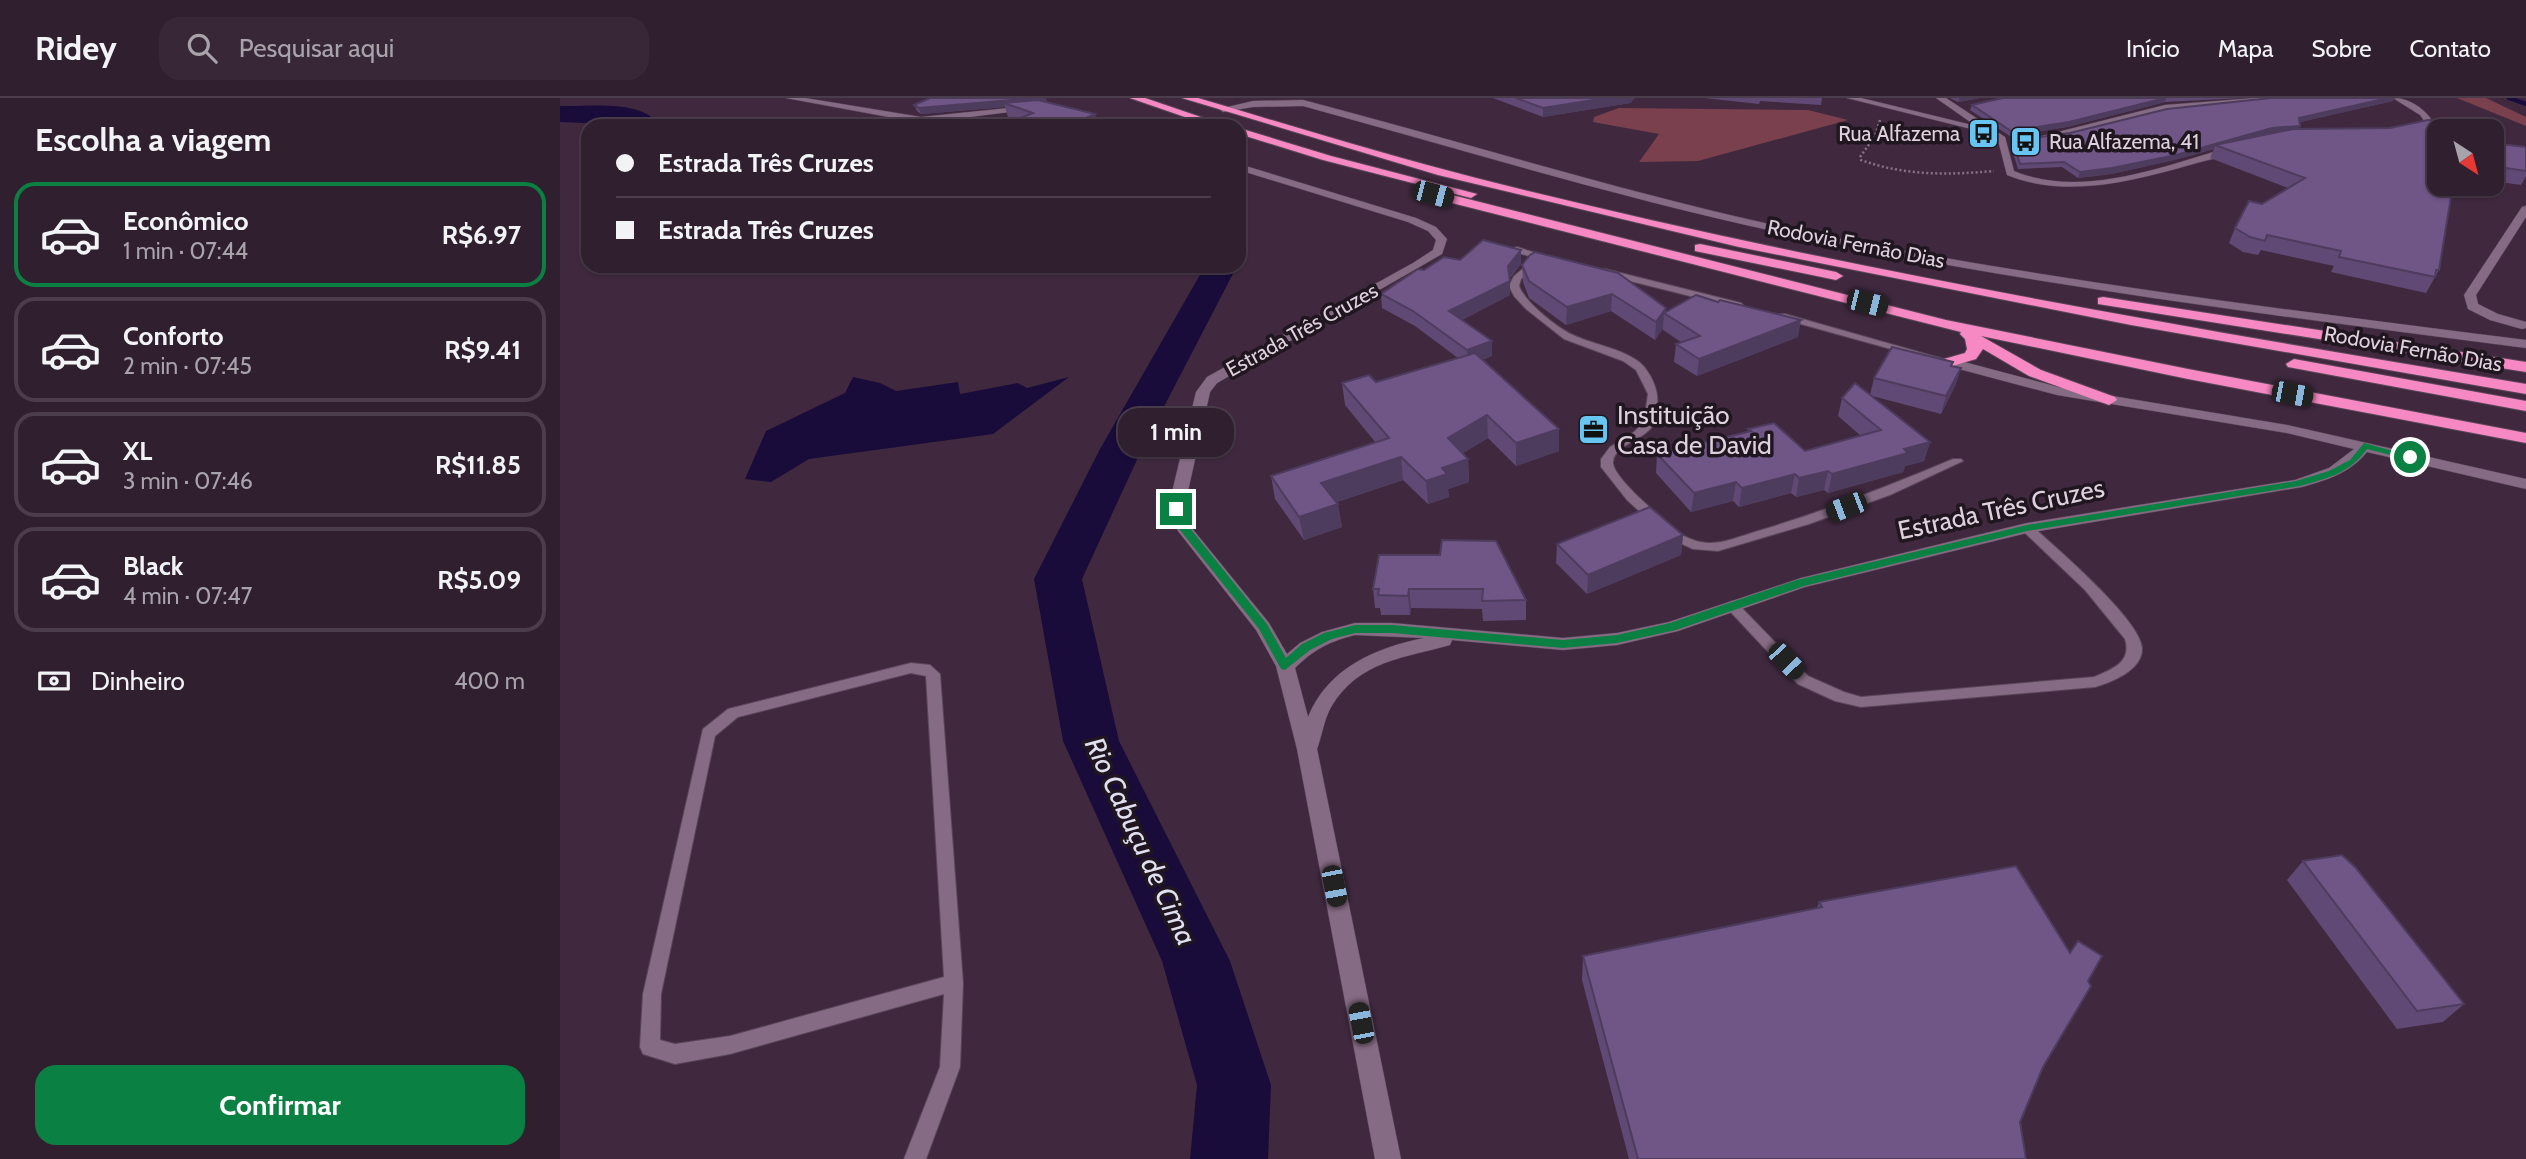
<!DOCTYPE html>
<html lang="pt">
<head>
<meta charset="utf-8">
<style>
	:root { --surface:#301f2f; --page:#382737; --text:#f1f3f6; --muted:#a8a2aa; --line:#4b3d4b; --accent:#0b8043 }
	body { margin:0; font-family:Cabin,sans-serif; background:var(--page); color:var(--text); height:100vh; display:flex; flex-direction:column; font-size:26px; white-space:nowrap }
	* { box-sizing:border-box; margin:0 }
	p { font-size:23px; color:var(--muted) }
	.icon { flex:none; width:38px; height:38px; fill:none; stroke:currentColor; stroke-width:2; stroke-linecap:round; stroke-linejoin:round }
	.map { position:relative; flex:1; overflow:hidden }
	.details { display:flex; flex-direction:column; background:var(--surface); width:560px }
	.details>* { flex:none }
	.top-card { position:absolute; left:21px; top:21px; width:665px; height:154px; border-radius:21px; box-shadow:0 2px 5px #0004,0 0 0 2px var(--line); display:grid; align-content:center; height:154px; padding:0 35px; background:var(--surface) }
	.needle { width:46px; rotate:144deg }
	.controls { position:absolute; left:1867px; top:21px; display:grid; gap:14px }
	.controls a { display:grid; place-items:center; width:77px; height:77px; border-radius:14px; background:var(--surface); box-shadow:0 2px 5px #0004,0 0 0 2px var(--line); font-size:35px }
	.end { position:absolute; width:32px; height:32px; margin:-16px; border:9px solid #0b8043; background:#fff; box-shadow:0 0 0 4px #fff }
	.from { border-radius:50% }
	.bubble { position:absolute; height:49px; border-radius:21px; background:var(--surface); box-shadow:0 2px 5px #0004,0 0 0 2px var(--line); font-size:23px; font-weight:700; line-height:49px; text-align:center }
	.car { position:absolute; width:21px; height:42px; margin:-21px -10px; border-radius:9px; box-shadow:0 0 5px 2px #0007; background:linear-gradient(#222 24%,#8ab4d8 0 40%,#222 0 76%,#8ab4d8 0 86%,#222 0) }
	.top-card b { display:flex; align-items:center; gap:24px; height:66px; font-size:26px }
	.top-card b+b { border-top:2px solid var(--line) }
	.top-card i { width:18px; height:18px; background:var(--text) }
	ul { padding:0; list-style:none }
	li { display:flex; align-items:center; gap:21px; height:105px; margin:0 14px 10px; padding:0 21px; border:4px solid var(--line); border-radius:21px }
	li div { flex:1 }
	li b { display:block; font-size:26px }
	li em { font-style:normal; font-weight:700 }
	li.on { border-color:var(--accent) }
	li>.icon { width:63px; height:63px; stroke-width:1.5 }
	h2 { padding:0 35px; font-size:32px; line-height:84px }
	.pay { display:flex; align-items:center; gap:18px; height:77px; padding:0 35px; font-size:26px }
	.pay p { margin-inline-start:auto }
	.primary-button { display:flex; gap:14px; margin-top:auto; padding:14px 35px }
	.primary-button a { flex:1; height:80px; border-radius:21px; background:var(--accent); color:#fff; font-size:28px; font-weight:700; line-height:80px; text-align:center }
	header { display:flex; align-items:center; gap:42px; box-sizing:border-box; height:98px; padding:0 35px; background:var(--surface); border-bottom:2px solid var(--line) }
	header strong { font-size:33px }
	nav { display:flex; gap:38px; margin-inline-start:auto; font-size:24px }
	.search { width:490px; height:63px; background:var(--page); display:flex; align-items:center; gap:18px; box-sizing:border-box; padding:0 24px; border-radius:21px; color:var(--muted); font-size:26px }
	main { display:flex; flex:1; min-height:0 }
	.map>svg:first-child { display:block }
	.green { fill:#7b404d }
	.water { fill:#190c3b }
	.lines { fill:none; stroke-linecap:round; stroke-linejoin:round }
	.stream { stroke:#190c3b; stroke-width:4.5 }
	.river { fill:#190c3b; fill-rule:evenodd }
	.lane-casing { stroke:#5a4659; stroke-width:2 }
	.street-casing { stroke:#5a4659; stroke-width:1 }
	.secondary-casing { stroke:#5a4659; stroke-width:1 }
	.highway-casing { stroke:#5a4659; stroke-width:2 }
	.path { stroke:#867385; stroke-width:2.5; stroke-dasharray:2 2.5; stroke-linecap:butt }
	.lane { fill:#866b84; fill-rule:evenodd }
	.street { fill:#866b84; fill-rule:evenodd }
	.secondary { fill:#866b84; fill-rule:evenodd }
	.highway { fill:#f688c3; fill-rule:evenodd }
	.wall { fill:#604974 }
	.shaded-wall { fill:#4e3c5e }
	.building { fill:#705587; stroke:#4e3c5e; stroke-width:2 }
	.route { fill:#0b8043 }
	.labels { text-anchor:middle; stroke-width:7; stroke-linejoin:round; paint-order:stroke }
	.far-poi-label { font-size:21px; fill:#dfd0dd; stroke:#201620; text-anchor:end }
	.far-street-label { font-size:21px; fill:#dfd0dd; stroke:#201620 }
	.poi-label { font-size:26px; fill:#dfd0dd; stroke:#201620; text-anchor:start }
	.street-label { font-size:26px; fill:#dfd0dd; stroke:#201620 }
	.water-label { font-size:28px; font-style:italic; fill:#e1e0f1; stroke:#201620 }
</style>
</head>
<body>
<header>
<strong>Ridey</strong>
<div class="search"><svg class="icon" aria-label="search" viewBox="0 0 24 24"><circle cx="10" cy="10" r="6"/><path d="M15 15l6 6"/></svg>Pesquisar aqui</div>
<nav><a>Início</a><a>Mapa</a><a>Sobre</a><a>Contato</a></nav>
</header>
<main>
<section class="details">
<h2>Escolha a viagem</h2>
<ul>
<li class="on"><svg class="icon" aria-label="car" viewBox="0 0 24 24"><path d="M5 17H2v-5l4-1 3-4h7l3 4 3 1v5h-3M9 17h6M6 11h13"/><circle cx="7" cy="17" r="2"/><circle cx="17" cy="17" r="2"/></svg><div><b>Econômico</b><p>1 min · 07:44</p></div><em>R$6.97</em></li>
<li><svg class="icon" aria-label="car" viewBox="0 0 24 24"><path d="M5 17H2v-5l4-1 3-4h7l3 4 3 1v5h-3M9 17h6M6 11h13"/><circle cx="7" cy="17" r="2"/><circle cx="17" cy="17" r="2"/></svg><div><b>Conforto</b><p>2 min · 07:45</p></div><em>R$9.41</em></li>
<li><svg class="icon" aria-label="car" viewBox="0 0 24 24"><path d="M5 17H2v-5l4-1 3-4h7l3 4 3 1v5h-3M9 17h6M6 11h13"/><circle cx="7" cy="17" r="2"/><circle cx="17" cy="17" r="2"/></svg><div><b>XL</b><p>3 min · 07:46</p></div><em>R$11.85</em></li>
<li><svg class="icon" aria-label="car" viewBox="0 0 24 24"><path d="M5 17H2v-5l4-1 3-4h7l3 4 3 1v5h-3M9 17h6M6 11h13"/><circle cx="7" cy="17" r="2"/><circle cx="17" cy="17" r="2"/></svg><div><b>Black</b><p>4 min · 07:47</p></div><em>R$5.09</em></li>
</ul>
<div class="pay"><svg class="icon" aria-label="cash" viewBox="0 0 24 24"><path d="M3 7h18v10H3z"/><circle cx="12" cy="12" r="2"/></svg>Dinheiro<p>400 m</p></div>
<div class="primary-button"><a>Confirmar</a></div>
</section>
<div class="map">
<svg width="1966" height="1061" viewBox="0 0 1966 1061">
	<rect width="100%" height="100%" fill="#40293f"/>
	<!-- green -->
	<g class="green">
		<path d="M1897,0h29l40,19v9z"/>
		<path d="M1059,10l189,2 40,10 -150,41 -59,1 20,-28 -66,-12 1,-5z"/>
	</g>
	<!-- water -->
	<path class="water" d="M293,279l27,6 16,8 62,-9 2,12 58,-11 9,5 42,-11 -76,57 -184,25 -38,23 -26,-3 21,-48 79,-38z"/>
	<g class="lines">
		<!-- stream -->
		<path class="stream" d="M1949,0l17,6"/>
		<!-- river -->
		<g class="river">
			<path d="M0,8c30,1 81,-8 101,20l-101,-4z"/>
			<path d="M645,168h32l-95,183 -60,130 37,162 111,220 41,124 -3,74h-78l7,-74 -35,-124 -99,-220 -29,-162 66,-130z"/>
		</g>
		<defs>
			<g id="lane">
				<path d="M957,149l35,11 -4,3 -7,-2 -1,3 -19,17 -2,7c6,16 38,42 54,49 20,10 59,15 72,33 9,12 14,25 12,39 -1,5 -1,12 -3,16 -7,17 -40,21 -41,39 -1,10 24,34 32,41 17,15 33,35 56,39 19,4 39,-6 57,-11 67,-20 131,-45 195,-72h8l2,2 -73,34 -81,29 -91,27 -25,-2 -24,-11 -42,-38 -26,-33v-8l9,-12 24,-15 10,-10 4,-28 -12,-24 -13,-9 -59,-22 -38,-30 -12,-13 -5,-10 5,-10 22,-18 -22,-6v-4z"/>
				<path d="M1045,171l136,34 2,2 -5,3 -136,-34v-4z"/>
				<path d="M1219,216h6l169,48 -1,2h-8l-166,-46z"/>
				<path d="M1467,426l4,1c23,21 110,95 111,123 1,22 -30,34 -47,39l-234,20 -26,-6 -37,-17 -73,-78 7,-5 5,2 71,73 36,16 17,5 233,-20c19,-8 38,-15 31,-38l-40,-49 -62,-59 -2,-3z"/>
				<path d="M351,565l19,2 10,9 23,309 -3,84 -34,92h-22l36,-92 4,-73 -214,60 -55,10 -32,-10 -3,-7 3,-53 60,-265 25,-20zM351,575l15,3 18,301 -214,59 -55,8 -15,-4 1,-46 54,-258 23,-19z"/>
			</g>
			<g id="street">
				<path d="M1287,0h14l115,28 -40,-28h10l59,39 9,34c69,29 152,-6 220,-25l5,3c-13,8 -32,11 -46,15 -60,17 -127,35 -186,11l-9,-35 -11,-7z"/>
				<path d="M1696,0h35l-126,13 -122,29 -5,-3 127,-32z"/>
				<path d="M1833,0c17,0 32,11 41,25l-23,8v-4l14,-5 -5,-7z"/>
				<path d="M743,2c176,46 350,102 528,137 230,45 463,74 695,103v8c-232,-30 -465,-59 -695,-105 -178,-35 -353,-89 -528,-137l-50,1 -30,5 -4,-3 34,-8z"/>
				<path d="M1966,108v11l-50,78 2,9 20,10 28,8v6l-4,1 -32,-9 -22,-11 -4,-14 58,-88z"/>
			</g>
			<g id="secondary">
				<path d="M226,0h19l116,19 108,-11 4,3 -112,14z"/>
				<path d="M517,14l37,12 1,2h-13l-28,-9 -1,-2z"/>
				<path d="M679,66l177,54 20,9 11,12 -5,15 -225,129 -7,9 -26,117 7,18 78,96 18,31 13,-11 22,-11 33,-9h37l171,15 54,-5 52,-11 132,-44 226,-55 268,-43 34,-12 25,-19 -67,-16 -230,-38 -113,-30v-6l5,-1 109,29 229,38 239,54v10l-159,-37c-17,21 -40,28 -65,35l-275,46 -222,54 -127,44 -61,14 -54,5 -111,-10 -2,5c-45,13 -91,15 -119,62 -7,13 -9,28 -14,42l84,410h-26l-78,-410 -21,-83 -20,-36 -78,-99 -10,-22 28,-117 11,-15 206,-114 20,-13 3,-10 -8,-9 -20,-9 -169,-52zM795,537l69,3c-49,10 -96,30 -116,79l-13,-49c18,-18 35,-27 60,-33z"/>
			</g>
			<g id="highway">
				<path d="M570,0h15l82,28h-16z"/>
				<path d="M622,0h16c94,28 187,57 282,81 345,87 696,147 1046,205v10l-395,-69 -392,-78 -301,-72z"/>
				<path d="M679,30l92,28 146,38 -6,4 -148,-38 -84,-26z"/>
				<path d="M892,97l494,125 242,49 338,64v10l-338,-64 -207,-43 60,34 74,27 2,3 -8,5 -80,-29 -46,-27 -7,10 -27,8 -5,-2 -3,-3 3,-3 21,-6 2,-4 -2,-10 -5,-5 1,-2 -513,-130 -2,-3z"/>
				<path d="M1140,146l136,28 7,4 -7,4 -141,-29v-6z"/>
				<path d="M1543,199l423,65v10l-428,-68v-6z"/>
				<path d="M1734,261l232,42v10l-238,-44 -2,-3z"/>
			</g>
		</defs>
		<!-- lane casing -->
		<use href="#lane" class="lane-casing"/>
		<!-- street casing -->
		<use href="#street" class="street-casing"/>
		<!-- secondary casing -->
		<use href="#secondary" class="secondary-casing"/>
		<!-- highway casing -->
		<use href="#highway" class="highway-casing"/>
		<!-- path -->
		<path class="path" d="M1320,22l-5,16 -15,21 1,3c44,16 87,15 133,11"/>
		<!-- lane -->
		<use href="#lane" class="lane"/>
		<!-- street -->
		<use href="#street" class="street"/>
		<!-- secondary -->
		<use href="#secondary" class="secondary"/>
		<!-- highway -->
		<use href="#highway" class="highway"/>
	</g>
	<!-- wall -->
	<g class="wall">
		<path d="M370,0h116l1,4 52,24h-98l15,-6 -8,-3 -3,-10 -84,7 -4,-3 -3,-6z"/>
		<path d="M933,0h142l-5,5 -87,14z"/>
		<path d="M1144,0h118l-1,7 -61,-4 -1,3z"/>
		<path d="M1390,0h30l-22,4z"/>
		<path d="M1443,0h241l-79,4 -98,25 -57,9 -40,-26 2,-5z"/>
		<path d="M1711,0h124l-2,3 -94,21 -1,7 142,55h17l-6,10 -12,76 -13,23 -95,-21 3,-6 -73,-16 -3,5 -15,-3 -14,-9 6,-15 27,-24 26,-16 -78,-30 4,-9 -40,11 -63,14 -33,4 -16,-11 -44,2 -7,-23 2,-5 57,-8z"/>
		<path d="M1932,45l34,4v29l-5,9 -29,-4z"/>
		<path d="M1907,86h15l-1,2z"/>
		<path d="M900,162l61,4 -11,14v17l-48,25 30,21v15l-10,4 77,91 -43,15 -28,-28 -25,15 5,6 1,23 -21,7 1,8 -21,7 -25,-24 -66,22 5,25 -38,13 -29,-41 -4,-23 105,-33 -31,-38 -3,-22 34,-1 82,-24 -43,-32 -33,-18 -1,-14 43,-24z"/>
		<path d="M962,167l144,43v4l132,25 -101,39 -23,-14 2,-18 5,-2 -18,-12v-2l-8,12 -44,-29 -45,14 -37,-27 -6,-16z"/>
		<path d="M1392,268l9,2 -6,18 -14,28 -69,-18 58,46 -6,19 -19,5 -2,6 -75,21 -4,-3 -28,7 -5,-4 -52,14 -6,-6 -42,11 -35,-39 1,-19 91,-22v-3l57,22 56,-15 -23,-20 4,-18 28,-3 4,-17z"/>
		<path d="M1123,437l-2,20 -94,39 -31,-31 1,-19z"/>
		<path d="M819,457l147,45v20l-43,1 -1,-12 -71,-1 -1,7h-29l-1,-7h-5l-2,-19z"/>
		<path d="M1743,763l161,143 -21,18 -46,7 -110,-149z"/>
		<path d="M1259,804l251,51 18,28 -45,86 -23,55 6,37h-397l-47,-179 1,-24 234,-48z"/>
	</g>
	<!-- shaded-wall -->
	<g class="shaded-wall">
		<path d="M477,0h9l1,5h-43l1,4 -84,7 -2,-6z"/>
		<path d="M1046,0h29l-5,5 -87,14v-9z"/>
		<path d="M1399,0h21l-22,4z"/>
		<path d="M1606,0l-1,4 -98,25 -57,9 1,-5z"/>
		<path d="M1828,0h7l-2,3 -96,22 2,-5z"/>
		<path d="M535,16l4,12h-19l-1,-5z"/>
		<path d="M1740,28l-2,5 -29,2 -48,14 -6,-2 -1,4 -40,11 -63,14 -33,4 2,-6 192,-44z"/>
		<path d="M961,152v14l-13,15v-13z"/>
		<path d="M950,183v14l-60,31 -1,-15z"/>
		<path d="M1052,196l-1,17 -45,14 1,-18z"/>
		<path d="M1106,210v6l-2,-1 -1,15 -8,12 1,-18z"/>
		<path d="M1241,222l-3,17 -101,39 2,-17z"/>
		<path d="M932,243v15l-24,9 -1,-15z"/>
		<path d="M1401,270l-6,18 -14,28 5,-18z"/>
		<path d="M927,317l1,23 -38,23 -2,-23z"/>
		<path d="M999,331v22l-43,15v-23z"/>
		<path d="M1370,344l-6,19 -19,5 -2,6 -75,21 4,-19 72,-25z"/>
		<path d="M841,359l2,23 -78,26 -4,-23z"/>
		<path d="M908,361l1,23 -21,7 1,8 -21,7 -2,-23 16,-13z"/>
		<path d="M1268,373l-4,19 -28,7 3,-19z"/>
		<path d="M1235,376l-4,19 -52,14 3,-19z"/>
		<path d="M1176,384l-3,19 -42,11 3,-19z"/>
		<path d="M778,406l4,23 -38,13 -5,-23z"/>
		<path d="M1123,437l-2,20 -94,39 1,-19z"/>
		<path d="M849,491l2,19 -1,7 -2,-19z"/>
	</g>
	<!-- building -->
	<g class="building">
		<path d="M370,0h107l-118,10 -5,-3z"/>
		<path d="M956,0h90l-63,10z"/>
		<path d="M1443,0h162l-96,24 -58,9 -39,-26z"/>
		<path d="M1711,0h117l-89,20 1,8 -28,2 -96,27 -64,13 -32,4 -16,-10 -44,2 -7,-23 57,-8 97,-24z"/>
		<path d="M478,2l57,14 -16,7 6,5h-10l-4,-1 -3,1h-67l32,-13 -29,-10z"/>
		<path d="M1868,22h18l22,11h-28v53h13l-14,86h-3l-1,7 -96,-20 2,-6 -74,-16 -2,6 -15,-4 -15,-9 14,-27 13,3 43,-26 -90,-33 78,-16 97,-1z"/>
		<path d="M1932,45l34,4v24l-34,-5z"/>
		<path d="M923,142l38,10 -13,16 2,15 -61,30 43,30 -25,9 -54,-39 -32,-17 37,-25 6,1 20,-13 16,3z"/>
		<path d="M975,154l83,21 48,35 -10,14 -44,-28 -45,13 -38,-26 -7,-16 8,-10z"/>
		<path d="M1136,197l22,7 2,-2 81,20 -102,39 -23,-15 24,-8 -36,-23z"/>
		<path d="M1332,249l61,15 -2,4 10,2 -15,28 -72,-18z"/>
		<path d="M915,255l84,76 -43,14 -29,-28 -39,23 20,21 -26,9 5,6 -21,7 -25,-24 -80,26 17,21 -39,13 -28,-41 118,-38 -47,-55 27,-8 7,7z"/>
		<path d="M1295,285l75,59 -26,7 4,4 -76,21 -4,-3 -29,7 -4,-4 -53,14 -6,-6 -42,11 -37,-39 94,-23 -3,-2 26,-6 31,28 76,-21 -39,-32z"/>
		<path d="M1090,409l33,28 -95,40 -31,-31z"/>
		<path d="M882,442l54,1 30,59 -44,1 1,-12h-74l-1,7 -30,-1 1,-6h-6l6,-34h61z"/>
		<path d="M1782,757l13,12 109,137 -47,7 -114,-150z"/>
		<path d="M1456,768l54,87 8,-12 24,15 -14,25 3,5 -48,81 -23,55 6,37h-388l-55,-203 239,-49 -3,-5z"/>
	</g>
	<!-- route -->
	<path class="route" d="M1804,345l51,14 -5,3 -43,-11c-18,25 -39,29 -67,37l-273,45 -223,55 -128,44 -59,13 -54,5 -171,-15h-37l-23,6 -22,11 -25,20 -4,-1 -22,-40 -79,-99 -9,-21 8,-2 10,20 78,97 19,34 16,-14 22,-11 31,-8h37l171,15 54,-5 53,-12 127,-43 230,-55 269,-44 33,-10 21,-11z"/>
	<!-- icons -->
	<defs>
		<symbol id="bus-square" viewBox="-11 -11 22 22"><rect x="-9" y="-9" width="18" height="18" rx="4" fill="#68c4f0" stroke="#201620"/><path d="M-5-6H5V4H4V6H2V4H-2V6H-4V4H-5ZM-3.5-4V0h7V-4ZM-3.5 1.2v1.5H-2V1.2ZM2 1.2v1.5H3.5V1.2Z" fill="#111"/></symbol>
		<symbol id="office-square" viewBox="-11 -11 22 22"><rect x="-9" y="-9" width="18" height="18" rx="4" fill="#68c4f0" stroke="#201620"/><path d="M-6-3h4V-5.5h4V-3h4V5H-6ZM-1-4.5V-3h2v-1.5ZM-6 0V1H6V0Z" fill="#111"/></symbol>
	</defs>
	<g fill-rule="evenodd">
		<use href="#bus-square" x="1406" y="18" width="35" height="35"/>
		<use href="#bus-square" x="1448" y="26" width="35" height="35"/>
		<use href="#office-square" x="1016" y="314" width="35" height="35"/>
	</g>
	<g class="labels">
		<!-- far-poi labels -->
		<g class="far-poi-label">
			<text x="1400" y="43">Rua Alfazema</text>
			<text x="1489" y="51" text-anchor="start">Rua Alfazema, 41</text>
		</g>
		<!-- far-street labels -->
		<g class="far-street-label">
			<text transform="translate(1296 146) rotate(11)" y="7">Rodovia Fernão Dias</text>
			<text transform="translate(742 232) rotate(-29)" y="7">Estrada Três Cruzes</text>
			<text transform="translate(1853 251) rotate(10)" y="7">Rodovia Fernão Dias</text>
		</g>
		<!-- poi labels -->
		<g class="poi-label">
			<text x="1057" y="326">Instituição<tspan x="1057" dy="30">Casa de David</tspan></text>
		</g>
		<!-- street labels -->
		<g class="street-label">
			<text transform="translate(1441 411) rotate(-12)" y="9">Estrada Três Cruzes</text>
		</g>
		<!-- water labels -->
		<g class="water-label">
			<text transform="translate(581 743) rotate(65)" y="10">Rio Cabuçu de Cima</text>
		</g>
	</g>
</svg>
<div class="controls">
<a><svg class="needle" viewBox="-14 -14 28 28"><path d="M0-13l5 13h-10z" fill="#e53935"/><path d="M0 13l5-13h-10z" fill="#a8a2aa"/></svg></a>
</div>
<i class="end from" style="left:1850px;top:359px"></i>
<i class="end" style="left:616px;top:411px"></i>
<div class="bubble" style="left:558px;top:310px;width:116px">1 min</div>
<i class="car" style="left:873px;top:96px;rotate:105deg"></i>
<i class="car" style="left:1307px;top:205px;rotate:104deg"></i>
<i class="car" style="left:1732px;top:296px;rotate:101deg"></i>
<i class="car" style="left:1286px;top:409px;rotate:249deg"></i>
<i class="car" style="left:1226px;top:563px;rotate:136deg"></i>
<i class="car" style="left:774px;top:788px;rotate:169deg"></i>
<i class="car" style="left:801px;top:925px;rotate:349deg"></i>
<div class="top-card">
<b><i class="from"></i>Estrada Três Cruzes</b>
<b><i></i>Estrada Três Cruzes</b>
</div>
</div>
</main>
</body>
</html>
